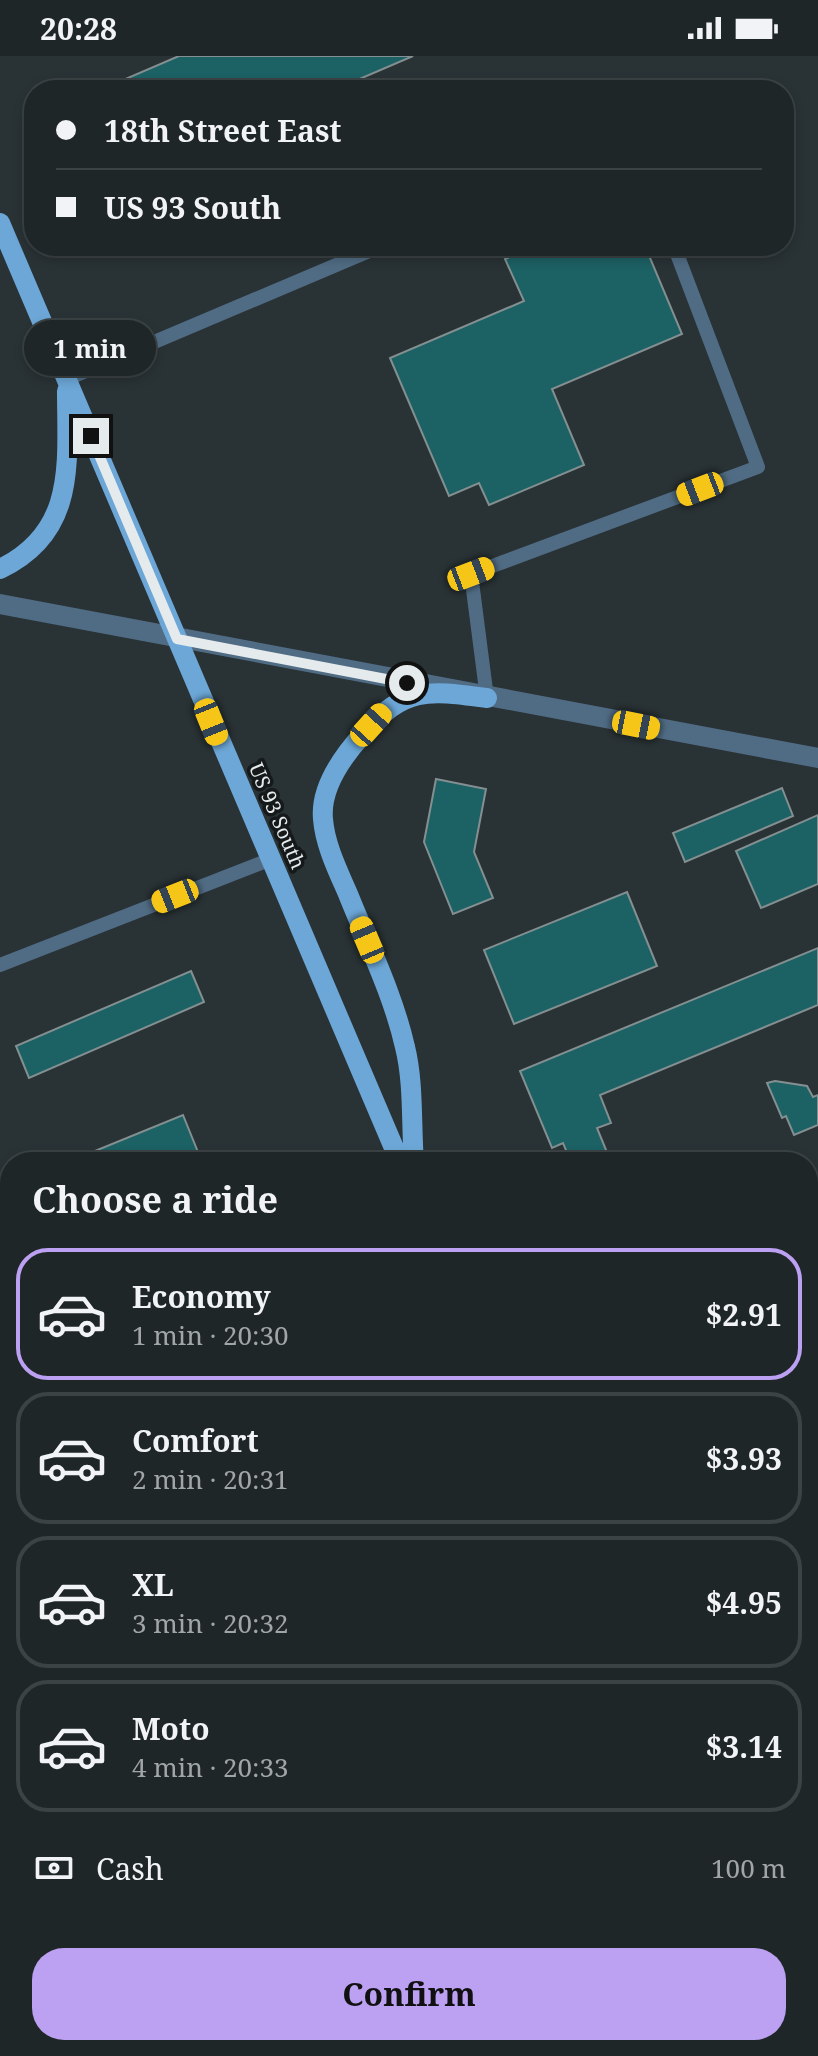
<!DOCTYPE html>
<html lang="en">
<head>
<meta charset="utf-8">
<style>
	:root { --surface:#1f2628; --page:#2c3234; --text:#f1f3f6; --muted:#a1a5a8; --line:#3c4345; --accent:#bca0f2 }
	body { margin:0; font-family:"Noto Serif",serif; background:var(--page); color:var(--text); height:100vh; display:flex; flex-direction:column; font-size:30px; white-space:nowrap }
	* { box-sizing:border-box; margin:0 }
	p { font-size:26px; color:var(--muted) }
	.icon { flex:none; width:44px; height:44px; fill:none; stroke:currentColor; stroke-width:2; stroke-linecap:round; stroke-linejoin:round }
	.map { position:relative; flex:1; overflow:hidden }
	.details { position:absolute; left:0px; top:1096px; width:818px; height:904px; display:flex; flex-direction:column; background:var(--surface); border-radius:32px 32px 0 0; box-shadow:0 4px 12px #0003,0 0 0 2px var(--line) }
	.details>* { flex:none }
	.top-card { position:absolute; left:24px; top:24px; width:770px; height:176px; border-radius:32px; box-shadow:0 4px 12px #0003,0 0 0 2px var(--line); display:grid; align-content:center; height:176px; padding:0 32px; background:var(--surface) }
	.end { position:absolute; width:36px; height:36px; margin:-18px; border:10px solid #e5ebed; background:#111; box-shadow:0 0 0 4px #111 }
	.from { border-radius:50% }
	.bubble { position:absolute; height:56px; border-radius:28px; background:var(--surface); box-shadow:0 4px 12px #0003,0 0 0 2px var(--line); font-size:26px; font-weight:700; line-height:56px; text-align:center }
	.car { position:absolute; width:24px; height:48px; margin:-24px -12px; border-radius:10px; box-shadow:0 0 6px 2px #0007; background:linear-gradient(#f5c518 24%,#345 0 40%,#f5c518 0 76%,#345 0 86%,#f5c518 0) }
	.top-card b { display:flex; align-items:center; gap:28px; height:76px; font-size:30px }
	.top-card b+b { border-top:2px solid var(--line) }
	.top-card i { width:20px; height:20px; background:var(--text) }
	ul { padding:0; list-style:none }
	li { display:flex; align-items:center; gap:24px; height:132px; margin:0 16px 12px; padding:0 16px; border:4px solid var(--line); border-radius:32px }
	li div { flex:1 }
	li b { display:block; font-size:30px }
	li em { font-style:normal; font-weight:700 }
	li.active { border-color:var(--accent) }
	li>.icon { width:72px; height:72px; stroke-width:1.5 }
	h2 { padding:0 32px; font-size:36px; line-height:96px }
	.pay { display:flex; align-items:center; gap:20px; height:88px; padding:0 32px; font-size:30px }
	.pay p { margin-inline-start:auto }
	.action { display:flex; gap:16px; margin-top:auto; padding:16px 32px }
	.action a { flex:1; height:92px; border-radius:32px; background:var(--accent); color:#111; font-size:32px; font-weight:700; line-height:92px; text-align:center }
	.status { display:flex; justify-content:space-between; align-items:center; height:56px; padding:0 40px; background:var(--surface); direction:ltr }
	.status svg { height:22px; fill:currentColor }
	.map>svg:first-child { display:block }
	.building { fill:#1c6164; stroke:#838f90; stroke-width:2 }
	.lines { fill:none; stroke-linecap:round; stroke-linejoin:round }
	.service { stroke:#506c84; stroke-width:14 }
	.minor { stroke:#506c84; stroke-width:20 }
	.tertiary { stroke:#506c84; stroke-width:20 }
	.primary { stroke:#6ca7d7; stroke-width:20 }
	.route { stroke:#e5ebed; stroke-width:10 }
	.labels { text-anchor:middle; stroke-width:7; stroke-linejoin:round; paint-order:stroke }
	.street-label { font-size:20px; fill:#e5ebed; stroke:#15191a }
</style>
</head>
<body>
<div class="status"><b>20:28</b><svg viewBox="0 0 49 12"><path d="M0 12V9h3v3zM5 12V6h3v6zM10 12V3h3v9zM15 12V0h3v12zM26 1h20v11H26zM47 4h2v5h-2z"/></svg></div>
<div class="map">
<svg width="818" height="2000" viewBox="0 0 818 2000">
	<rect width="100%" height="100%" fill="#293235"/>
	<!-- building -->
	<g class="building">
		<path d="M179,0h234l-79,34h-224l-1,-4z"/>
		<path d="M535,190h59l2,5 11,-5h38l37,88 -130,55 32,76 -95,40 -10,-22 -30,13 -59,-138 134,-57 -19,-42z"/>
		<path d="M436,723l50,10 -12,63 19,46 -40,16 -29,-72z"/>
		<path d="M782,732l11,28 -108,46 -12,-29z"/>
		<path d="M818,759v69l-57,24 -25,-57z"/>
		<path d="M627,836l30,74 -143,58 -30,-74z"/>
		<path d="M818,892v57l-218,90 11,28 -14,5 14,34h-40l-8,-19 -11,5 -32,-77z"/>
		<path d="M191,915l13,31 -175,76 -13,-32z"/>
		<path d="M775,1025l32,5 6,11 5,-2v30l-24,10 -8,-19 -4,2 -15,-35z"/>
		<path d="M183,1059l19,47h-134z"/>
		<path d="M818,1137v56l-10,4v-55z"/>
		<path d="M808,1296l10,22v26l-10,4z"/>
		<path d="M818,1507v124l-10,-23v-97z"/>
		<path d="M0,1622h10v117l-10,1z"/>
		<path d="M10,1824v129h-10v-128z"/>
		<path d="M13,1990h129l1,10h-130z"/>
		<path d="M188,1990h85l1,10h-86z"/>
	</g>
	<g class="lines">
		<!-- service -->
		<g class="service">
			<path d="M67,323l314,-133"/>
			<path d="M487,642l-16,-124 287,-107 -84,-221"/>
			<path d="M0,909l269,-105"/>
			<path d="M0,1267l10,10"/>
			<path d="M808,1418l10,-5"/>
			<path d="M167,1990v10"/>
			<path d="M364,1990l6,10"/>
			<path d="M782,1999l22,-9"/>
		</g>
		<!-- minor -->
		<path class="minor" d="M0,1789l10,-1"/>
		<!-- tertiary -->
		<path class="tertiary" d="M0,548l818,154"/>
		<!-- primary -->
		<g class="primary">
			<path d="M0,167l400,939"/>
			<path d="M0,513c77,-37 67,-106 67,-178"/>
			<path d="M414,1106c-3,-37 0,-79 -9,-115 -12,-53 -37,-103 -57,-153 -10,-23 -23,-49 -25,-75 -3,-32 20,-63 40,-85 42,-48 65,-44 124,-36"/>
			<path d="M779,1990l4,10"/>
		</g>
	</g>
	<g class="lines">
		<!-- route -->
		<path class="route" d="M91,380l86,203 230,44"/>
	</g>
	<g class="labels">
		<!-- street labels -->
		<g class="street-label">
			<text transform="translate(277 760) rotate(67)" y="7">US 93 South</text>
		</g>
	</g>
</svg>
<i class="end from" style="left:407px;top:627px"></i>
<i class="end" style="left:91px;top:380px"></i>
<div class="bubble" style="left:24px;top:264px;width:132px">1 min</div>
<i class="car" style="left:700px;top:433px;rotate:249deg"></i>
<i class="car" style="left:471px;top:518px;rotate:69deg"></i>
<i class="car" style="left:211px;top:666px;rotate:158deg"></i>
<i class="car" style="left:371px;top:669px;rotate:42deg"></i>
<i class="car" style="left:636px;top:669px;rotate:101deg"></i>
<i class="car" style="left:175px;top:840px;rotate:248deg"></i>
<i class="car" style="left:367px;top:884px;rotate:337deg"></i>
<div class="top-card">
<b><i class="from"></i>18th Street East</b>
<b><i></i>US 93 South</b>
</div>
<section class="details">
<h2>Choose a ride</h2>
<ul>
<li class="active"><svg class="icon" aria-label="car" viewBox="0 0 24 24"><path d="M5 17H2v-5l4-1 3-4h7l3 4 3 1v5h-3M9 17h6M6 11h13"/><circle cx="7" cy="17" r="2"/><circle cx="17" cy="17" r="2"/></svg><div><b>Economy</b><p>1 min · 20:30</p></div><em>$2.91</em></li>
<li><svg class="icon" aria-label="car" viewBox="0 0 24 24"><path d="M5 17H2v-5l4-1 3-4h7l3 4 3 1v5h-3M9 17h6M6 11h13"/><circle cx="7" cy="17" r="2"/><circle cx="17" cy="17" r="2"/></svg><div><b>Comfort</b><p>2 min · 20:31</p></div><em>$3.93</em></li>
<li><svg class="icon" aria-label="car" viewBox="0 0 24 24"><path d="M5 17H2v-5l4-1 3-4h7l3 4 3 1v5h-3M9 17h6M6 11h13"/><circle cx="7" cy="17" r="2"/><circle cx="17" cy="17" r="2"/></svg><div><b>XL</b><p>3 min · 20:32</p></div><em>$4.95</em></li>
<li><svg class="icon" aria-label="car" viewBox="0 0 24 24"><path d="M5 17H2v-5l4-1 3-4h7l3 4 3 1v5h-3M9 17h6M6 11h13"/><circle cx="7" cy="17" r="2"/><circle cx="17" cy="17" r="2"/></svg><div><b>Moto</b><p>4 min · 20:33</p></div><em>$3.14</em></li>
</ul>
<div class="pay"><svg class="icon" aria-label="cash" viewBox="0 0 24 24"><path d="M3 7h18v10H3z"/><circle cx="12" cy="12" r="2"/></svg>Cash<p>100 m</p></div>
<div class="action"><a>Confirm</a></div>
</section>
</div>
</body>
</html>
